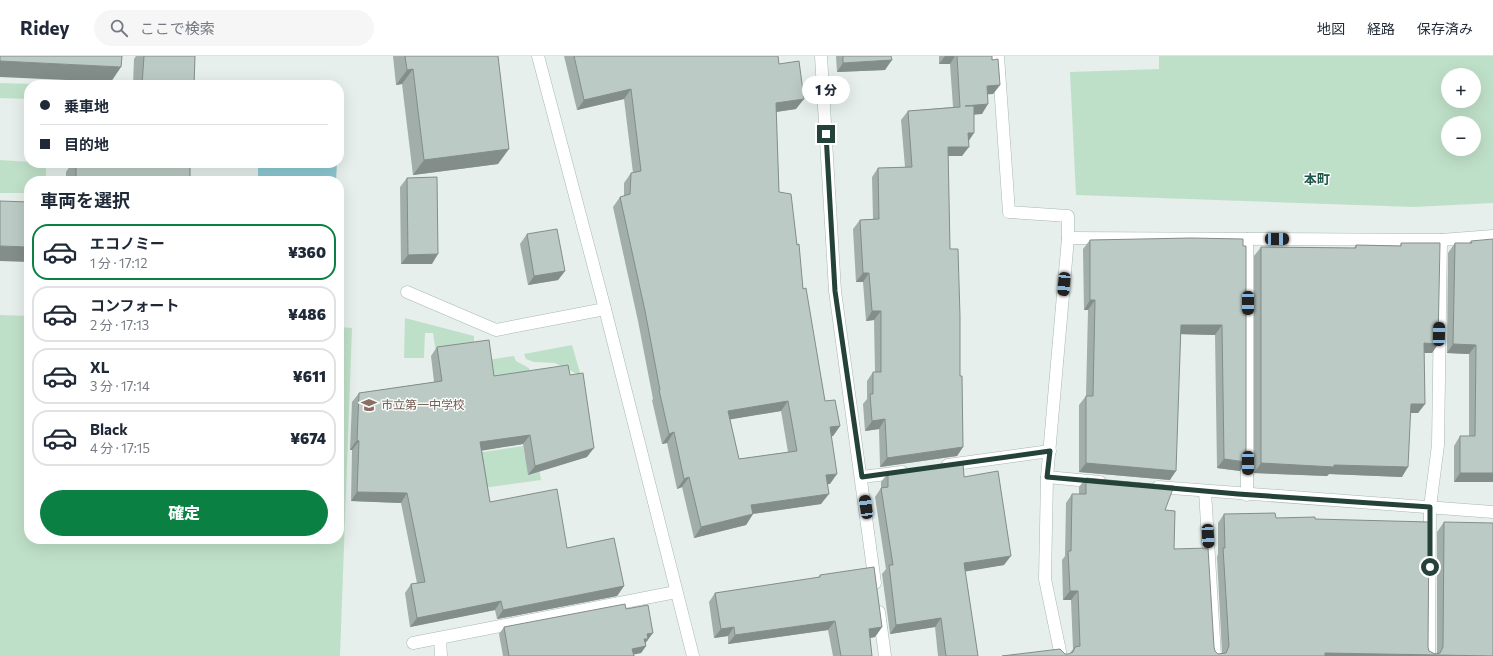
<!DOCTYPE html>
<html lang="ja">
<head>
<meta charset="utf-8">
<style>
	:root { --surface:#fff; --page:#f6f6f7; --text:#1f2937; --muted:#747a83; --line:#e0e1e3; --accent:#0b8043 }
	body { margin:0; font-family:Commissioner,"Noto Sans JP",sans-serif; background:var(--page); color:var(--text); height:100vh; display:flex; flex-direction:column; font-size:15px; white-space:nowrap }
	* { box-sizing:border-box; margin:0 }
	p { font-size:13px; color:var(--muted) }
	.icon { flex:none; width:22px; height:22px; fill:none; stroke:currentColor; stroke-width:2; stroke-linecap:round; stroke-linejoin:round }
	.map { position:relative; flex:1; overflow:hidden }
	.drawer { position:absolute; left:24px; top:120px; width:320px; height:368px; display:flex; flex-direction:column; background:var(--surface); border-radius:16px; box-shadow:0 4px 16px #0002 }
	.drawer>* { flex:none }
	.top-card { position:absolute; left:24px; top:24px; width:320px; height:88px; border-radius:16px; box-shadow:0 4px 16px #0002; display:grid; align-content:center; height:88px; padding:0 16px; background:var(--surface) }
	.fabs { position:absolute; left:1441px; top:12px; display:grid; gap:8px }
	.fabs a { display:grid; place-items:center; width:40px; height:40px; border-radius:50%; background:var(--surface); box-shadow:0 4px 16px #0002; font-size:20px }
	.end { position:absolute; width:18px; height:18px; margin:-9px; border:5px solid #24423a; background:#fff; box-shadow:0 0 0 2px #fff }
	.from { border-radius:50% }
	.bubble { position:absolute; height:28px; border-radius:14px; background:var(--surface); box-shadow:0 4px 16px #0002; font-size:13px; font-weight:800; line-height:28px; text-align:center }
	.car { position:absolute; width:12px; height:24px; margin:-12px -6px; border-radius:5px; box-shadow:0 0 3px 1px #0007; background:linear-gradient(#222 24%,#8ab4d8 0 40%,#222 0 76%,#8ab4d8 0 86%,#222 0) }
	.top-card b { display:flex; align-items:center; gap:14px; height:38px; font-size:15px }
	.top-card b+b { border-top:1px solid var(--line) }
	.top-card i { width:10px; height:10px; background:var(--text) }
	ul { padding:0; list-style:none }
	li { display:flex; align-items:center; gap:12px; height:56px; margin:0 8px 6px; padding:0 8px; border:2px solid var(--line); border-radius:16px }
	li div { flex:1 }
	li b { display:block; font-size:15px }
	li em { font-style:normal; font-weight:800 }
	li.selected { border-color:var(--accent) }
	li>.icon { width:36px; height:36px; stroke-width:1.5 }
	h2 { padding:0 16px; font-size:18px; line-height:48px }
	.button { display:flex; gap:8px; margin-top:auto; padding:8px 16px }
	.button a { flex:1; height:46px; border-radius:24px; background:var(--accent); color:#fff; font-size:16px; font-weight:800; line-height:46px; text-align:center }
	header { display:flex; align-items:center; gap:24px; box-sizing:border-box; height:56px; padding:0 20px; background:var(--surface); border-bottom:1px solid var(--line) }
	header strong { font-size:19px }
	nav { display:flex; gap:22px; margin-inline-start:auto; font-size:14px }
	.search { width:280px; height:36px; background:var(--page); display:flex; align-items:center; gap:10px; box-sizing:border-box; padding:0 14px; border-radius:22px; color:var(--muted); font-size:15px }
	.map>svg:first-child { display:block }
	.green { fill:#bfe0c8; fill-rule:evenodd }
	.water { fill:#8ec9d4 }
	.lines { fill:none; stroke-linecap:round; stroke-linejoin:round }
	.service-casing { stroke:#a8b8b2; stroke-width:13 }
	.minor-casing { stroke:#a8b8b2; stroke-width:13 }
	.service { stroke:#fff; stroke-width:12 }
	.minor { stroke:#fff; stroke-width:12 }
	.wall { fill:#a1aea9; fill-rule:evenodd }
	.shaded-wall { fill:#838d89 }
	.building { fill:#bbcac4; stroke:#838d89; fill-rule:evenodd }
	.route { stroke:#24423a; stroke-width:5 }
	.labels { text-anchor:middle; stroke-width:3; stroke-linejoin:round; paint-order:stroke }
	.education-label { font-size:12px; fill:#785e54; stroke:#f7fbf9; text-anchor:start }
	.neighbourhood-label { font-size:13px; font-weight:bold; fill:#1f5548; stroke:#f7fbf9 }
</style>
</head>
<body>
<header>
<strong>Ridey</strong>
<div class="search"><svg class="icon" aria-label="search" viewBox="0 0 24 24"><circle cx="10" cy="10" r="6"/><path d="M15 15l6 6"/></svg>ここで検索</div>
<nav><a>地図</a><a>経路</a><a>保存済み</a></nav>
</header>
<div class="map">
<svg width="1493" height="600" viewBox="0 0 1493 600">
	<rect width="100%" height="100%" fill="#e6efeb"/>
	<!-- green -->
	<g class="green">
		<path d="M1159,0h334v147l-79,4 -338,-12 -6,-123 89,-3zM1448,19h26v26h-26zM1448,67h26v26h-26z"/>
		<path d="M0,27l68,2h-39v14l-29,-1z"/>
		<path d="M0,104l46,3v18h-17v12h-29z"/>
		<path d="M0,259l29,1v223h310v-212l13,1 -12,328h-340z"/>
		<path d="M405,262l69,18v13l-38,4 -3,-20h-8l-1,25h-20z"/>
		<path d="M572,289l9,31 -26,-13 -21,-1 -8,-3 -2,-5z"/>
		<path d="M514,300l2,5 13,7 2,10 -11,8 -37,-10 5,-16z"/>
		<path d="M523,390l2,11 12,-1 4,24 -58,8 -6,-35z"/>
	</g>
	<!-- water -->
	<path class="water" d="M258,107h79l-1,18h-78z"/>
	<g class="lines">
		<defs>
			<path id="service" d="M407,236l89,38 109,-21"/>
			<g id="minor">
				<path d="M538,0l67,253 88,347"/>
				<path d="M821,0l14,235 40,292"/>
				<path d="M998,0l11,156 59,4v22l-21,239 -2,102 16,77"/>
				<path d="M1068,182l373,2 52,-4"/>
				<path d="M1247,183v256"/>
				<path d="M948,409l102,-14"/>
				<path d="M862,421l40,-5"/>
				<path d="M1047,421l53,5"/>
				<path d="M1158,431l335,25"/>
				<path d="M1205,435l10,165"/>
				<path d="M879,556l6,44"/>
				<path d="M440,582l1,18"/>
				<path d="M413,587l263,-51"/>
				<path d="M1429,600l1,-149 8,-62 3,-205"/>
			</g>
		</defs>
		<!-- service casing -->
		<use href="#service" class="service-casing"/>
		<!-- minor casing -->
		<use href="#minor" class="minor-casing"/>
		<!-- service -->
		<use href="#service" class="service"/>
		<!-- minor -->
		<use href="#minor" class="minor"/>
	</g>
	<!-- wall -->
	<g class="wall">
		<path d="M136,0h59l-1,29h-61l1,-26z"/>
		<path d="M393,0h105v108l-85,11 -11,-91 -6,1z"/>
		<path d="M564,0h214l1,8 17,45 -20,3 3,80 18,53 6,44 22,112 15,25 -7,10h-2l-1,48h-3l-6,20 -68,10 -7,11 -52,13 -12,-51 -5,2 -10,-46 -5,1 -10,-44 1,-1 -15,-78 -25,-114 7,-10 4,-1v-13l7,-10h2l-9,-74 -47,11zM781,355l7,41 -49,7 -9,-40z"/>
		<path d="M836,0h55l-6,14 -48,2z"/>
		<path d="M939,0h53v4l8,25 -7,9h-6l-5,20h-8l-5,27 -7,15h-14l2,93 10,127 3,71 -6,9 -77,11 -1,-38 -14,2 -2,-27 4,-5v-18l6,-9h2l-1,-52 -8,1 -3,-39h-7l-3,-53 7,-9 13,-1 -1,-42 6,-9 27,-1 -4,-47 7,-9 45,-4 -3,-43h-11z"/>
		<path d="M72,107h118v17l-1,1h-133l2,-3h8v-6z"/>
		<path d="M407,122l25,86h-31l-1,-77z"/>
		<path d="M527,178l38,37 -7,9 -30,5 -8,-41z"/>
		<path d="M1243,183l3,223 -6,9 -23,-3 -2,-133 -34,-1 -11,146 -91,-8v-67l7,-9 2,-86h-4l-1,-61 7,-9z"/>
		<path d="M1471,185l22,241h-39v-36l6,-10h9v-82l-22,-1 1,-100 7,-10h14z"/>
		<path d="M1401,187l37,101 -6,9h-8l1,51 -7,9h-8l-8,64 -73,-3 -2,2 -73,-3v-217l7,-9 93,1 2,-3 44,1z"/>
		<path d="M437,291l57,29 93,81 -59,18 -5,-31 -41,6 8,52 77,46 57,38 -7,10 -120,23 -2,-9 -85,17 -5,-34 6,-9 6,-1 -16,-80 -50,-2 1,-51h-2l2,-48 7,-9 75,-11 -3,-26z"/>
		<path d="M888,417l76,4 40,88 -39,6 13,85h-40l-3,-29 -45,7 -8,-60 4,-5 -11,-72 6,-9v-6z"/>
		<path d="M1086,422l79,32 9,39 41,102 3,3 4,-1 -5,-96 1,-3v-31l6,-9 52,4 39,1 113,128 1,4 6,3h2v-122l7,-10 49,134h-491l63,-2h4l1,-1 3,-4 -2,-49h-8l-1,-40 3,-4 1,-53 6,-9h7v-7z"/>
		<path d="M820,519l62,52 -7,10 -5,1 2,18h-39l-5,-26 -100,14v-8l-14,2 -5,-36 6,-9 103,-15z"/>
		<path d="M626,553l22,30v1l-3,3 1,3 -5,7 -8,1 1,2h-131l-4,-22 5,-7z"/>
	</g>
	<!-- shaded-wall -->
	<g class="shaded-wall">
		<path d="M945,0h10l-5,8h-11z"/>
		<path d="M892,4l-7,10 -48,2 6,-9z"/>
		<path d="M0,5l121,6 -10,15 -111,-5z"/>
		<path d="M413,13l-11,15 -6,1 11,-15z"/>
		<path d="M1000,29l-7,9 -13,1 7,-9z"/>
		<path d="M631,33l-7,10 -47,11 7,-10z"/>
		<path d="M804,43l-8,10 -27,4 7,-10z"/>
		<path d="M988,48l-6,10 -24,2 7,-10z"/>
		<path d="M968,77h6l-6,9z"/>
		<path d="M948,91h21l-7,9h-20z"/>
		<path d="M509,93l-11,15 -85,11 11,-15z"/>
		<path d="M162,123l28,1 -1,1h-28z"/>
		<path d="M0,190l29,1v15l-29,-1z"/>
		<path d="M438,198l-6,10h-31l7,-9z"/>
		<path d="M565,215l-7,9 -30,5 6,-9z"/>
		<path d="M863,217h6l-6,9h-7z"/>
		<path d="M1090,244h5l-7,10h-4z"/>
		<path d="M872,255h9l-7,9 -8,1z"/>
		<path d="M1181,269h41l-7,10 -41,-1z"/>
		<path d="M1424,287l14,1 -6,9h-14z"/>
		<path d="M1453,288l23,1 -7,9 -22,-1z"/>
		<path d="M788,345l-7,10 -60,10 7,-10z"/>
		<path d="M1411,348h14l-7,9h-14z"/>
		<path d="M885,363l-6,10 -14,2 7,-10z"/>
		<path d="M840,370l-7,10 -10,1 7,-10z"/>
		<path d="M674,376l-7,11 -5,1 7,-10z"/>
		<path d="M530,379l-7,9 -49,8 6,-10z"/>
		<path d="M357,384l2,1 -7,9h-2z"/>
		<path d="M963,391l-6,9 -77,11 7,-9z"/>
		<path d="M594,392l-7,9 -59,18 7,-9z"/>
		<path d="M1224,403l22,3 -6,9 -23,-3z"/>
		<path d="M1086,407l90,8 -6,9 -91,-8z"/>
		<path d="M1261,407l73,2 74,2 -6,10 -73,-3 -2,2 -73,-3z"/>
		<path d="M1460,417h33v9h-39z"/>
		<path d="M837,418l-7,10 -11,1 7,-10z"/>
		<path d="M689,421l-7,10 -5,2 7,-10z"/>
		<path d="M357,436l50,1 -6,10 -50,-2z"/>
		<path d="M829,438l-8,10 -77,11 7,-10z"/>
		<path d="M753,458l-7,11 -52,13 7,-11z"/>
		<path d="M1011,500l-7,9 -47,8 7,-10z"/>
		<path d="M624,530l-7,10 -120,23 6,-9z"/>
		<path d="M1070,535h8l-7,9h-8z"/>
		<path d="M501,545l-6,9 -85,17 7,-9z"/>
		<path d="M941,562l-6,9 -45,7 6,-9z"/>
		<path d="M835,565l-7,9 -100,14 7,-9z"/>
		<path d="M734,571l-6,9 -14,2 7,-9z"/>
		<path d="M882,571l-7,10 -13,2 7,-10z"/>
		<path d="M653,577l-9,12 -4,1 7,-12z"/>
		<path d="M646,590l-5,7 -14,3 5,-7z"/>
		<path d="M1325,597l166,3h-168z"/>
	</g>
	<!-- building -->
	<g class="building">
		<path d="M0,0h122l-1,11 -121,-6z"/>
		<path d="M144,0h51l-1,29h-52z"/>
		<path d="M405,0h93l11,93 -85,11 -11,-91 -6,1z"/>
		<path d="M574,0h204l1,8 20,-3 5,38 -28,4 3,89 12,2 6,51 2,-1 4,45 3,-1 19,113 10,-1 5,26 -10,1 7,47 -11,1 3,19 -78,11 2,9 -52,13 -12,-50 -5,2 -10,-47 -5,2 -10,-44h1l-15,-79 -25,-114 10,-3 1,-21 10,-2 -10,-82 -47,11zM788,345l9,50 -58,8 -11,-48z"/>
		<path d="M843,0h48l1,4 -49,3z"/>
		<path d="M957,0h35v4l6,-1 2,26 -13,1 1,18 -23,2h9v27h-6l1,14h-21l2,102h8l2,67v60h2l1,71 -76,11 -2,-39 -13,2 -2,-27h3v-22h8v-61h-9l-3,-38h-6l-3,-53 19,-1 -1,-51 34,-1 -4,-56 52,-4z"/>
		<path d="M76,107h114v17l-28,-1v2h-104v-3h18z"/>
		<path d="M437,121l1,77 -30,1 -1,-77z"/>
		<path d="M0,145l29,1v45l-29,-1z"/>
		<path d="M557,173l8,42 -31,5 -7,-42z"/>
		<path d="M1191,182l52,1v7h3v216l-22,-3 -2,-134h-41l-5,146 -90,-8v-67h7l2,-96h-5v-60z"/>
		<path d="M1493,183v234h-33v-37h15l1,-91 -23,-1 2,-101h17l-1,-2z"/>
		<path d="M1401,187h39l-2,101 -14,-1 1,61h-14l-3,63 -74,-2v2l-73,-4v-216l95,1v-3l45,1z"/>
		<path d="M489,284l5,36 74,-11 2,10 13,-2 11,75 -59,18 -5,-31 -50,7 10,60 67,-13 10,59 47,-10 10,48 -121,24 -2,-9 -84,17 -6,-34 14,-2 -18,-89 -50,-1 2,-51 -2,-1 2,-47 83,-12 -5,-34z"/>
		<path d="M963,406l1,15 34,-6 13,85 -47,7 14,93h-32l-5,-38 -45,7 -7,-60h4l-12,-77 7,-1v-14z"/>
		<path d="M1086,422l88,8 -9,24 10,1 -1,38 34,-1 6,99 1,4 3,3 8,-1 3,-7 -6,-98h2l-1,-34 51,-1 1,5 39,-1v2l114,3 -1,125 1,4 6,3 5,-1 3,-6 1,-125 49,1v133l-168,-3v3h-323l58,-7 5,5h4l4,-2 2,-5 5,-1 -2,-55h-8l-2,-40h3l1,-57h14z"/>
		<path d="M874,511l8,60 -13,2 3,27h-31l-6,-35 -100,14 -1,-8 -13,2 -6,-36 105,-16v-2z"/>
		<path d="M625,548l1,5 22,-4 5,28 -6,1 1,5h-4l2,7 -14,3 2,7h-125l-5,-29z"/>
	</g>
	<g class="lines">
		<!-- route -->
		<path class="route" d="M826,78l9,157 27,186 188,-26 -3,26 191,17 192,13v60"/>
	</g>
	<!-- icons -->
	<defs>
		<symbol id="school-bare" viewBox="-9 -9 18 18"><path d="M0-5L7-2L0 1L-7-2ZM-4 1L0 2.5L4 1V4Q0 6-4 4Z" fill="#8d6e63" stroke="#f7fbf9" stroke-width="2.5" paint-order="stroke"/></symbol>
	</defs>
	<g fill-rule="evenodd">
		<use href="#school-bare" x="358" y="338" width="22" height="22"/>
	</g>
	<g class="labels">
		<!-- education labels -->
		<g class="education-label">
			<text x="381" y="353">市立第一中学校</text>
		</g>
		<!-- neighbourhood labels -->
		<g class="neighbourhood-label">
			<text x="1317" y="128">本町</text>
		</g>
	</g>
</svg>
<div class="fabs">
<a>+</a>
<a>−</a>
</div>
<i class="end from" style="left:1430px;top:511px"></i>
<i class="end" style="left:826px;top:78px"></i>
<div class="bubble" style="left:802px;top:20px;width:48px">1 分</div>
<i class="car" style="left:1277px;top:183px;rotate:90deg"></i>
<i class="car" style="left:1064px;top:228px;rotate:185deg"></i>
<i class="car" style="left:1248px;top:247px;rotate:180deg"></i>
<i class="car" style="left:1439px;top:278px;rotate:1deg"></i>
<i class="car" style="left:1248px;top:407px;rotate:180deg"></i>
<i class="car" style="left:866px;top:451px;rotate:352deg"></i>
<i class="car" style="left:1208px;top:480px;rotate:177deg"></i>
<div class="top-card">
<b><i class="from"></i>乗車地</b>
<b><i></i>目的地</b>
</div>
<section class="drawer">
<h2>車両を選択</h2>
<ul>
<li class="selected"><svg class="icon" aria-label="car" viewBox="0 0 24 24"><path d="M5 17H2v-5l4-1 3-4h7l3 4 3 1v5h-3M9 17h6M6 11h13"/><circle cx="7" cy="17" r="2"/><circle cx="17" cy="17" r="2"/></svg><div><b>エコノミー</b><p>1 分 · 17:12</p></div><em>¥360</em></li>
<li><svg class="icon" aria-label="car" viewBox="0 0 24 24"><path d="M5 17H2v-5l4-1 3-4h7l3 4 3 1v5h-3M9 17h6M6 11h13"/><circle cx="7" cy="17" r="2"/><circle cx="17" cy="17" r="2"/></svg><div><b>コンフォート</b><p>2 分 · 17:13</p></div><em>¥486</em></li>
<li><svg class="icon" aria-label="car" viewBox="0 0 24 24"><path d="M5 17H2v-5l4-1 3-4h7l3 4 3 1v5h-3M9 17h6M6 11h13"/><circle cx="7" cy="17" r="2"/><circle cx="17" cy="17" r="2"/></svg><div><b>XL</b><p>3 分 · 17:14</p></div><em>¥611</em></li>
<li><svg class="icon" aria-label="car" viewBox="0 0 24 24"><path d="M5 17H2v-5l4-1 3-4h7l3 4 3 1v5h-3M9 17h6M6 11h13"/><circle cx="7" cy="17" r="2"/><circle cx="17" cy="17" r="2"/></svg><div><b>Black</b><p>4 分 · 17:15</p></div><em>¥674</em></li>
</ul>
<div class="button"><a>確定</a></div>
</section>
</div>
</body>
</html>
